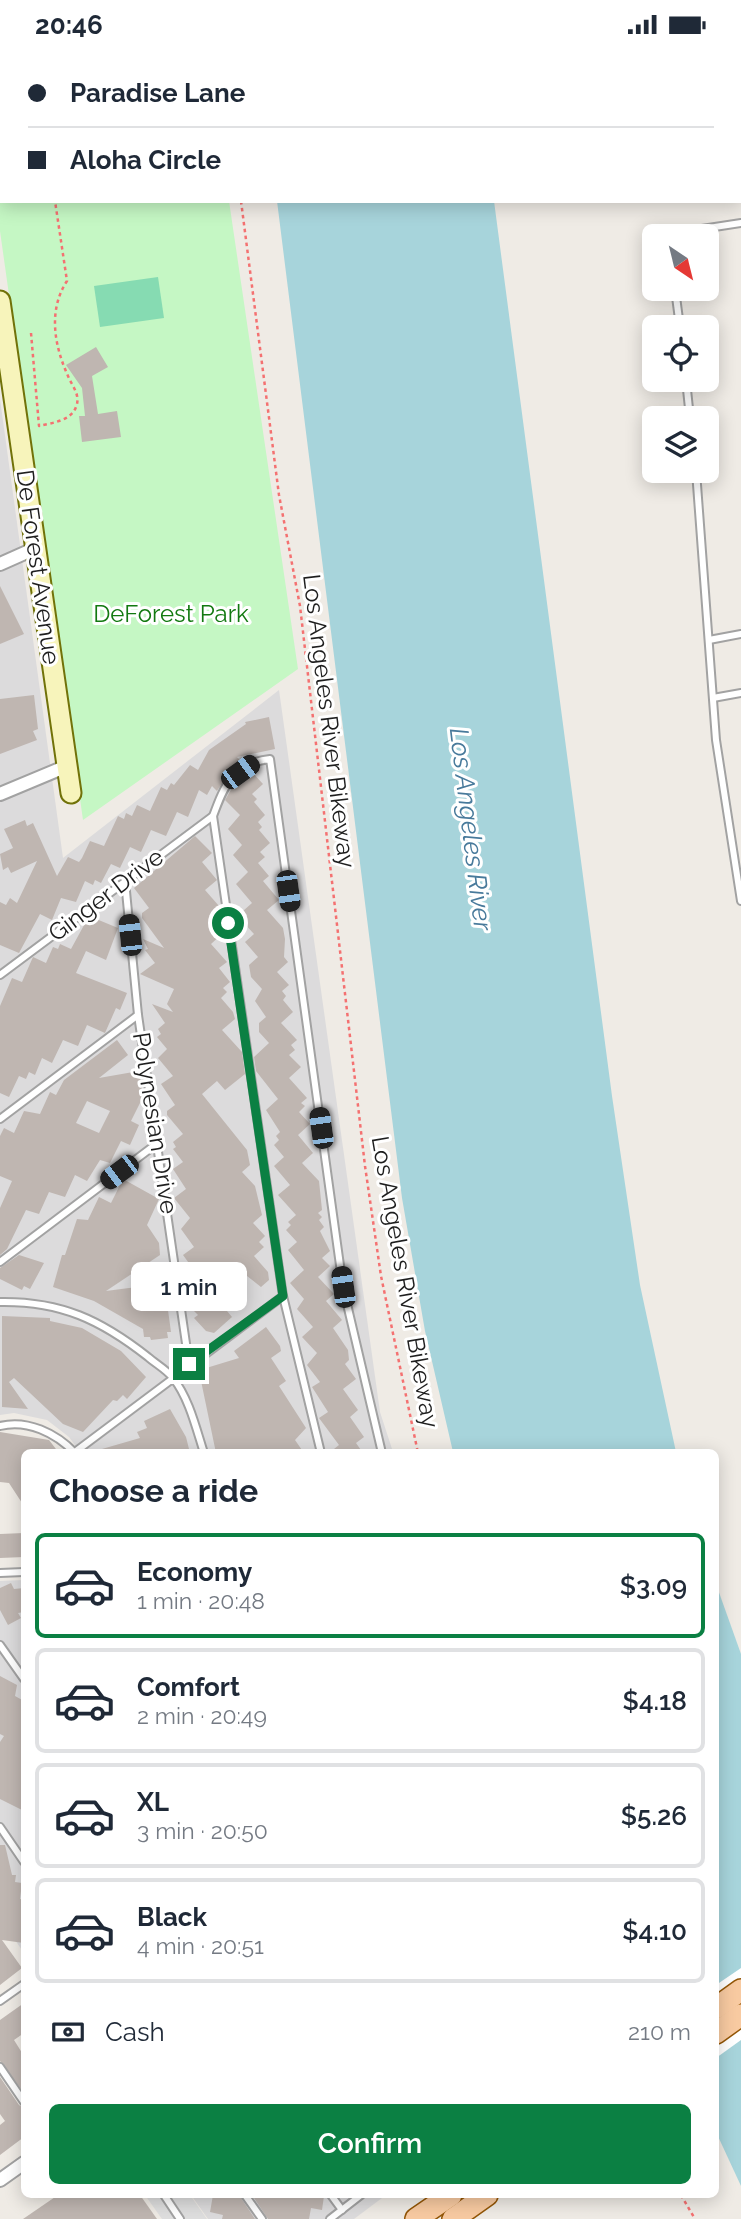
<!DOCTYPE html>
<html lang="en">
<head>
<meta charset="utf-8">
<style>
	:root { --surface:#fff; --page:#f2f2f3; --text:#1f2937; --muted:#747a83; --line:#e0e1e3; --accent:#0b8043 }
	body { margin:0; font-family:Raleway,sans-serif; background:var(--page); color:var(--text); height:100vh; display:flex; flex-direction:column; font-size:26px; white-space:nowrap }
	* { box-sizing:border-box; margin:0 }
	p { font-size:23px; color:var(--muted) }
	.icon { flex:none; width:38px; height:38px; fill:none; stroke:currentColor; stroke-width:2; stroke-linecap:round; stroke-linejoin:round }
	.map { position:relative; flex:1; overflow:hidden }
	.drawer { position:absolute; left:21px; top:1400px; width:698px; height:749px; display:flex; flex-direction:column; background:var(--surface); border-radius:10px; box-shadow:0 4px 18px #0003 }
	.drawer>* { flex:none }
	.top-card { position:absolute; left:0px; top:0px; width:742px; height:154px; box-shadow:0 4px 18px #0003; display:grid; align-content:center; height:154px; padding:0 28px; background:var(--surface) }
	.needle { width:46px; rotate:145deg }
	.controls { position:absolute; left:642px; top:175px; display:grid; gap:14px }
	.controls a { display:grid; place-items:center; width:77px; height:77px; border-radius:10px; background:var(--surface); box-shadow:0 4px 18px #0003; font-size:35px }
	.end { position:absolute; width:32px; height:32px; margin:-16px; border:9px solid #0b8043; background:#fff; box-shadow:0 0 0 4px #fff }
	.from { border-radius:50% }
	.bubble { position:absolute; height:49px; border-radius:10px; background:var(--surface); box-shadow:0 4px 18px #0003; font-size:23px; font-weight:600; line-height:49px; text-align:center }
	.car { position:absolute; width:21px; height:42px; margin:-21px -10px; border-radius:9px; box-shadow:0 0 5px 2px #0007; background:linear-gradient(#222 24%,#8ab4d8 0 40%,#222 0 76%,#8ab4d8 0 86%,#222 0) }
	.top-card b { display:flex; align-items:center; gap:24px; height:66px; font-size:26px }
	.top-card b+b { border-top:2px solid var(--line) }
	.top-card i { width:18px; height:18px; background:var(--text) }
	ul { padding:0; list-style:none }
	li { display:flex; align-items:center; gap:21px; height:105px; margin:0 14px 10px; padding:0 14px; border:4px solid var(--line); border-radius:10px }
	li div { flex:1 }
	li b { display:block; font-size:26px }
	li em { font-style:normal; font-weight:600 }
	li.selected { border-color:var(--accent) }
	li>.icon { width:63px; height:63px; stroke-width:1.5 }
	h2 { padding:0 28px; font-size:32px; line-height:84px }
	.pay { display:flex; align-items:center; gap:18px; height:77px; padding:0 28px; font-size:26px }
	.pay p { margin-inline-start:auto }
	.primary-button { display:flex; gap:14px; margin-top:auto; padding:14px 28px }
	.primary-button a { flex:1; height:80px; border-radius:10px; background:var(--accent); color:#fff; font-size:28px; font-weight:600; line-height:80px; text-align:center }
	.status { display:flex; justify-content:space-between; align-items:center; height:49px; padding:0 35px; background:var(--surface); direction:ltr }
	.status svg { height:19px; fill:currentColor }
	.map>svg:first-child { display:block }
	.residential { fill:#dcdbdc }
	.park { fill:#c5f7c4 }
	.pitch { fill:#86dbb2 }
	.parking { fill:#dedede }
	.water { fill:#a7d4db }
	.pier { fill:#fff }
	.building { fill:#bfb6b1; fill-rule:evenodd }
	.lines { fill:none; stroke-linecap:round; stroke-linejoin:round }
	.lane-casing { stroke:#a2a2a2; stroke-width:10 }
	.street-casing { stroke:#a2a2a2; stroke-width:16 }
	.secondary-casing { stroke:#717209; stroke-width:23 }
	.primary-casing { stroke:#935606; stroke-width:24 }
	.path { stroke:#f47171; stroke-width:2.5; stroke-dasharray:3.5 3.5; stroke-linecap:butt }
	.lane { stroke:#fff; stroke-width:6 }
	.street { stroke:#fff; stroke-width:12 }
	.secondary { stroke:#f7f4bb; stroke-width:19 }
	.primary { stroke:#f8caa1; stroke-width:21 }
	.route { stroke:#0b8043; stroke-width:9 }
	.labels { text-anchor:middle; stroke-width:6; stroke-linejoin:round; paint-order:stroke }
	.street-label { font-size:24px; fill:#1e1e1e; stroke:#fff }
	.park-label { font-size:24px; fill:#127910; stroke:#fff }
	.water-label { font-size:26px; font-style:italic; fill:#487a9b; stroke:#fff }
</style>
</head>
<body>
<div class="status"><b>20:46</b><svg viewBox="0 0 49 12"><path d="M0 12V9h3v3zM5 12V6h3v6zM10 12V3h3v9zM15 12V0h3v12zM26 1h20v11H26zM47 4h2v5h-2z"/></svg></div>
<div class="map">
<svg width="741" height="2170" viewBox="0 0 741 2170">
	<rect width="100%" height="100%" fill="#efebe5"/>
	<!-- residential -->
	<g class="residential">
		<path d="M0,350l63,459 216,-168 101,722 13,40h-313l-11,-15 -22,-17 -33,-7 -14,2z"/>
		<path d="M24,1531v373l-24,-35v-337z"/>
		<path d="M191,2146h195l-32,24h-146z"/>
	</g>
	<!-- park -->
	<path class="park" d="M0,0h206l-204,2v150h227l69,468 -215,151 -83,-589z"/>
	<!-- pitch -->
	<path class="pitch" d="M158,228l6,41 -64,9 -6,-41z"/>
	<!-- parking -->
	<path class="parking" d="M145,2146h45l17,24h-45z"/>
	<!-- water -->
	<g class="water">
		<rect x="257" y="0" width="217" height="2"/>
		<path d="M277,152h217l118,895 28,189 36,167h-223l-28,-121 -23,-133z"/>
		<path d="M716,1535l25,70v532l-25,-54z"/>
	</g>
	<!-- pier -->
	<path class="pier" d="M741,1919v72l-25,18v-73z"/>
	<!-- building -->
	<g class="building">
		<path d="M96,298l12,20 -16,9 6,38 19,-3 4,26 -39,5 -3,-26h6l-3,-28 -16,-23z"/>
		<path d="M0,537l24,48 -24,10z"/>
		<path d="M34,646l4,34 -5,2 4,9 -37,14v-55z"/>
		<path d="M269,668l6,32 -38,8 5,5 -14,12 -11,17 -5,-5 -5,9 -8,-5 -11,27 -11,-5 -11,24 -15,-6 -10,22 -11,-5 -10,21 -9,-4 -10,19 -6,-3 -2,5 -8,-4 -9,21 -15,-4 -9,22 -12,-6 -21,39 -19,-8v-43l6,3 4,-7 7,5 20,-42 -26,12 -3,-6 -5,3 -3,-16 13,-6 -9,-19 21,-9 2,6 6,-3 24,53 11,-19 11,5 3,-4 8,-17 14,5 14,-30 6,3 2,-6 6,3 5,-11 13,6 11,-24 6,3 4,-7 3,2 16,-20 8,5 11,-20 37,-26 -1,-2z"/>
		<path d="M250,721l13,14 -11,10 5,5 -3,3 11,13 -7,7 4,5 -3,3 11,13 -10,9 5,5 -7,6 11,13 -6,5 16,19 -12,10 16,18 2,11 -1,18 4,5 -11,10 12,13 -7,6 4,5 -3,4 10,12 -12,11 16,17 -6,5 4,5 -6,5 12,12 -12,11 18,20 -6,5 4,3 -6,6 11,12 -12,11 15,18 -11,10 17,18 3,29 -4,3 4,4 -3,3 5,7 -4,4 10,20 -8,7 8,8 -12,11 16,17 -8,7 16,19 -9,8 15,22 1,10 -4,4 11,15 -13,10 15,21 -8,7 14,20 -8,6 7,10h-34l10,-8 -20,-27 9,-6 -16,-25 8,-5 -13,-17 10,-12 -15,-16 11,-10 -16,-18 7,-10 -14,-16 14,-13 -16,-20 9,-8 -11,-12 5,-5 -3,-3 8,-7 -18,-20 12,-10 -16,-19 10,-9 -10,-12 5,-5 -3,-4 4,-4 -14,-22 12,-11 -22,-28 -2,-14 15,-14 -10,-11v-9l7,-6 -11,-16 7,-12 -11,-12 -2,-12 9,-8 -13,-15 9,-8 -13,-14 6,-5 -4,-4 9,-8 -16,-19 12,-12 -15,-17 9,-10 -14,-16 12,-14 -15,-15 11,-19z"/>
		<path d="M195,787l17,17 -10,9 15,18 -12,10 14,16 -10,12 13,16 -11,10 16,18 -8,6 11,14 -7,6 4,4 -6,6 12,14 2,7 -13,11 20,22 3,22 -20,16 -8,-9 -15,13 45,56 3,15 -8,7 13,14 7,29 -9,8 12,13 -6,6 5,5 -10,9 14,16 1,8 -8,7 -14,-11 -10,8 7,11 -17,16 5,6 -18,16 -8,-2 -12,-13 4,-3 -4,-4 6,-6 -10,-15 4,-5 -2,-3 7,-5 -16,-22 11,-8 -13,-18 9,-11 -16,-20 12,-9 -13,-20 10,-7 -10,-13 3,-2 -3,-5 10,-8 -16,-19v-4l8,-6 -14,-21 12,-8 -15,-18 9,-9 -10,-12 4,-3 -3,-5 7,-6 -13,-19 21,8 -6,-8 7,-15 -34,-15 15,-11 -10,-13 3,-1 -5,-10 21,9 -22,-30v-5l7,-5 -15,-20z"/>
		<path d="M89,867l29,12 -12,32 -20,-9 -10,22 51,20 -7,17 -4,-2 -11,25 -18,-8 -9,21 -15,-6 -11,23 -10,-5 -7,17 -6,-3 -3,7 -7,-3 -10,21 -9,-4v-87l12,-28 10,4 11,-25 13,6 7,-16 5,2 2,-5 11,5z"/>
		<path d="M117,991l11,15 -29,23 40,-7 4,26 -12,24 8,4 -9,20 -9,-4 -11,22 -10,-3 -13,21 -12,-6 -10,22 -16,-5 -10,22 -13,-4 -19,39 -7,6v-47l12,-27 -12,-5v-40l4,-8 10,5 10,-22 16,3 10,-22 6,3 8,-15zM87,1052l23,10 -11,22 -23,-10z"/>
		<path d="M123,1130l36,20 -12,26 12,18 1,12 -54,36 46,-6 1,5 8,-1 2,15 4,-1 4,29h-4l1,6 -17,2 -1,-3h-6l-1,-8 -49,-28 -41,-14 9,-32h3l12,-36 11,1 11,-23 12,6z"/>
		<path d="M19,1206l25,8 -14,26 -6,-3 -2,4 -22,-11v-11z"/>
		<path d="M2,1267l48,2v3l32,7 39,23 25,26 -19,22 -4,-4 -6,6 -4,-1 -30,32 -20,-8 -49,-46 -5,4 19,27 -26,-2z"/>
		<path d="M266,1278l14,19 1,5 -10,7 15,23 -7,5 27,42 -11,12 9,13h-88l-16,-77 5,-2 -2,-5 36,-11 -5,-7z"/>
		<path d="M170,1360l16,28 4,16h-88v-4l38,-11 -3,-6 10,-4 -3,-7z"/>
		<path d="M0,1383l49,8 10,13h-35v53l-15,-23 -9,-1z"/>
		<path d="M24,1484v24l-24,1v-24z"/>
		<path d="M11,1534l3,6 10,-1v24l-6,1 3,5 -13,7 -8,-15v-22z"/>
		<path d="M0,1627l17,9 -2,11 9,5v110l-24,-12v-57l4,-6 -4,-2z"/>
		<path d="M0,1796h5l7,30h4l-1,7 7,1 -2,16 4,1v43l-22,-3 20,28 -22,17z"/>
		<path d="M24,1954v30l-10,7 10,16v37l-24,-32v-41z"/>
		<path d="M0,2028l19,28 5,3v29l-24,18v-30l5,-4 -5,-7z"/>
		<path d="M58,2146h82l17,24h-134z"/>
		<path d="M213,2146h26l16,24h-33l1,-4 -13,-3z"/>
		<path d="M252,2146h67l5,1 -2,14 -11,-2 -2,11h-41z"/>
	</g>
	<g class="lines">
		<defs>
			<g id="lane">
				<path d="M669,187v-2l72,-11"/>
				<path d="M675,240l5,38"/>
				<path d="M686,331l4,38"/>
				<path d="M696,422l20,269 25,161"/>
				<path d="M709,591l32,-6"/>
				<path d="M713,649l28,-5"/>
				<path d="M125,832l13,134 51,349"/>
				<path d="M0,926l213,-159"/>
				<path d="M0,1070l138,-104"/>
				<path d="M0,1213l159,-120"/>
				<path d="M0,1253c61,-1 101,18 148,55 8,7 19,13 25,21 16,20 23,50 31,75"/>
				<path d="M0,1377c27,-7 56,7 75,27"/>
				<path d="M75,1403l208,-156"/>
				<path d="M321,1404l-38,-157 -70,-480c11,-30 20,-53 57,-57l73,528 39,166"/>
				<path d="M0,1524l24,-1"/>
				<path d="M0,1596l24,34"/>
				<path d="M0,1778l24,35"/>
				<path d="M0,1952l24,-17"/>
				<path d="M0,2018l24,35"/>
				<path d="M164,2146l16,24"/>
				<path d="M245,2146l17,24"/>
				<path d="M331,2146l11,15"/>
				<path d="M330,2170l31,-24"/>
			</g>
			<g id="street">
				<path d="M0,515l36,-16"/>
				<path d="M0,745l67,-28"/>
				<path d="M0,2131l24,-17"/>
			</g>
			<path id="secondary" d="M0,252l71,492"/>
			<g id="primary">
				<path d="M716,1959l25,-18"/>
				<path d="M716,1984l25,-18"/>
				<path d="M416,2170l35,-24"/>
				<path d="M453,2170l34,-24"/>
			</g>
		</defs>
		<!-- lane casing -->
		<use href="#lane" class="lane-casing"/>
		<!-- street casing -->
		<use href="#street" class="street-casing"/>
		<!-- secondary casing -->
		<use href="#secondary" class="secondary-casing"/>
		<!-- primary casing -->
		<use href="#primary" class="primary-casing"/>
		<!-- path -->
		<g class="path">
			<path d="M7,0v2"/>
			<path d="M221,0l1,2"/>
			<path d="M241,152l38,294 21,111 65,560 16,110 37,177"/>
			<path d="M31,284l8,93c12,-3 32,-5 37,-19 5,-12 -4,-21 -8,-31 -14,-31 -20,-66 -1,-95l-12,-80"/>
			<path d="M681,2146l14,24"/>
		</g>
		<!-- lane -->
		<use href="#lane" class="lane"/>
		<!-- street -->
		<use href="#street" class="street"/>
		<!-- secondary -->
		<use href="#secondary" class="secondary"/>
		<!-- primary -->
		<use href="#primary" class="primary"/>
	</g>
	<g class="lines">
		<!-- route -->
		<path class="route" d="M189,1315l94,-68 -55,-373"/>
	</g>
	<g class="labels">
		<!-- street labels -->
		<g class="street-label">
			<text transform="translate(38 518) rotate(82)" y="8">De Forest Avenue</text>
			<text transform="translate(329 672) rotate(83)" y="8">Los Angeles River Bikeway</text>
			<text transform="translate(106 846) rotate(-37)" y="8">Ginger Drive</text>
			<text transform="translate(155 1074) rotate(81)" y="8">Polynesian Drive</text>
			<text transform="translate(405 1233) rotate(80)" y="8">Los Angeles River Bikeway</text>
		</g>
		<!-- park labels -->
		<g class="park-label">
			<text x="171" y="573">DeForest Park</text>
		</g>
		<!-- water labels -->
		<g class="water-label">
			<text transform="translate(471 780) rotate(83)" y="9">Los Angeles River</text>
		</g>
	</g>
</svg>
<div class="controls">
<a><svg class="needle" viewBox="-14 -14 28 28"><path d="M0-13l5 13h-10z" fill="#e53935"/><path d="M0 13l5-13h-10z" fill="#747a83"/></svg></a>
<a><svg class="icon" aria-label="locate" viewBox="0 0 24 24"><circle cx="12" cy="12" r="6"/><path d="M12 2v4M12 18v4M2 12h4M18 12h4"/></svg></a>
<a><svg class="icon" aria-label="layers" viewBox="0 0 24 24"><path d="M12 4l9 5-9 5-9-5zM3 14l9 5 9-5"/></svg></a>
</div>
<i class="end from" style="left:228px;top:874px"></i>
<i class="end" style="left:189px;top:1315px"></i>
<div class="bubble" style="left:131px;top:1213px;width:116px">1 min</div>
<i class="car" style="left:240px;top:723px;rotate:54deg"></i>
<i class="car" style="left:288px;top:842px;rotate:172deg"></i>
<i class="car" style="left:130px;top:886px;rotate:354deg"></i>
<i class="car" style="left:321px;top:1079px;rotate:352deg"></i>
<i class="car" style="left:119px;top:1123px;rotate:233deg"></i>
<i class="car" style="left:343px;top:1238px;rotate:352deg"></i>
<div class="top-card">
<b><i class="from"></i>Paradise Lane</b>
<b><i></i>Aloha Circle</b>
</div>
<section class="drawer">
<h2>Choose a ride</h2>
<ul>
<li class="selected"><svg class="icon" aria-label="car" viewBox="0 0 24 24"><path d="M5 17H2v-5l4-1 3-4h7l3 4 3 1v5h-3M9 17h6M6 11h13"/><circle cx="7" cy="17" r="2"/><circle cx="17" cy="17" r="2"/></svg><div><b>Economy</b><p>1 min · 20:48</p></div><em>$3.09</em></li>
<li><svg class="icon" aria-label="car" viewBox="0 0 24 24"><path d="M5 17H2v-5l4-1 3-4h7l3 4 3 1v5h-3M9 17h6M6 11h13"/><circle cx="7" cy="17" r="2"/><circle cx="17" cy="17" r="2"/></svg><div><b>Comfort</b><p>2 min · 20:49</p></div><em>$4.18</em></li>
<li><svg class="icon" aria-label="car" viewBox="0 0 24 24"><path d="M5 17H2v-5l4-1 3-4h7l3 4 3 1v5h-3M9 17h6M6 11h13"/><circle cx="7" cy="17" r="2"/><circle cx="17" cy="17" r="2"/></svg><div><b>XL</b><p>3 min · 20:50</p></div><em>$5.26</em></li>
<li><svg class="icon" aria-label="car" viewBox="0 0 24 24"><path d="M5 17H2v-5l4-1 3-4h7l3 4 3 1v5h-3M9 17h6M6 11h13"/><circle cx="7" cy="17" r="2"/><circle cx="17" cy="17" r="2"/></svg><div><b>Black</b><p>4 min · 20:51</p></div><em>$4.10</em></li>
</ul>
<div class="pay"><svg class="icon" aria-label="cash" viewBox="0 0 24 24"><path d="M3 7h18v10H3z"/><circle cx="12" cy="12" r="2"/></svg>Cash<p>210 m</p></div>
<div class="primary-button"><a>Confirm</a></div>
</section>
</div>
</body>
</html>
